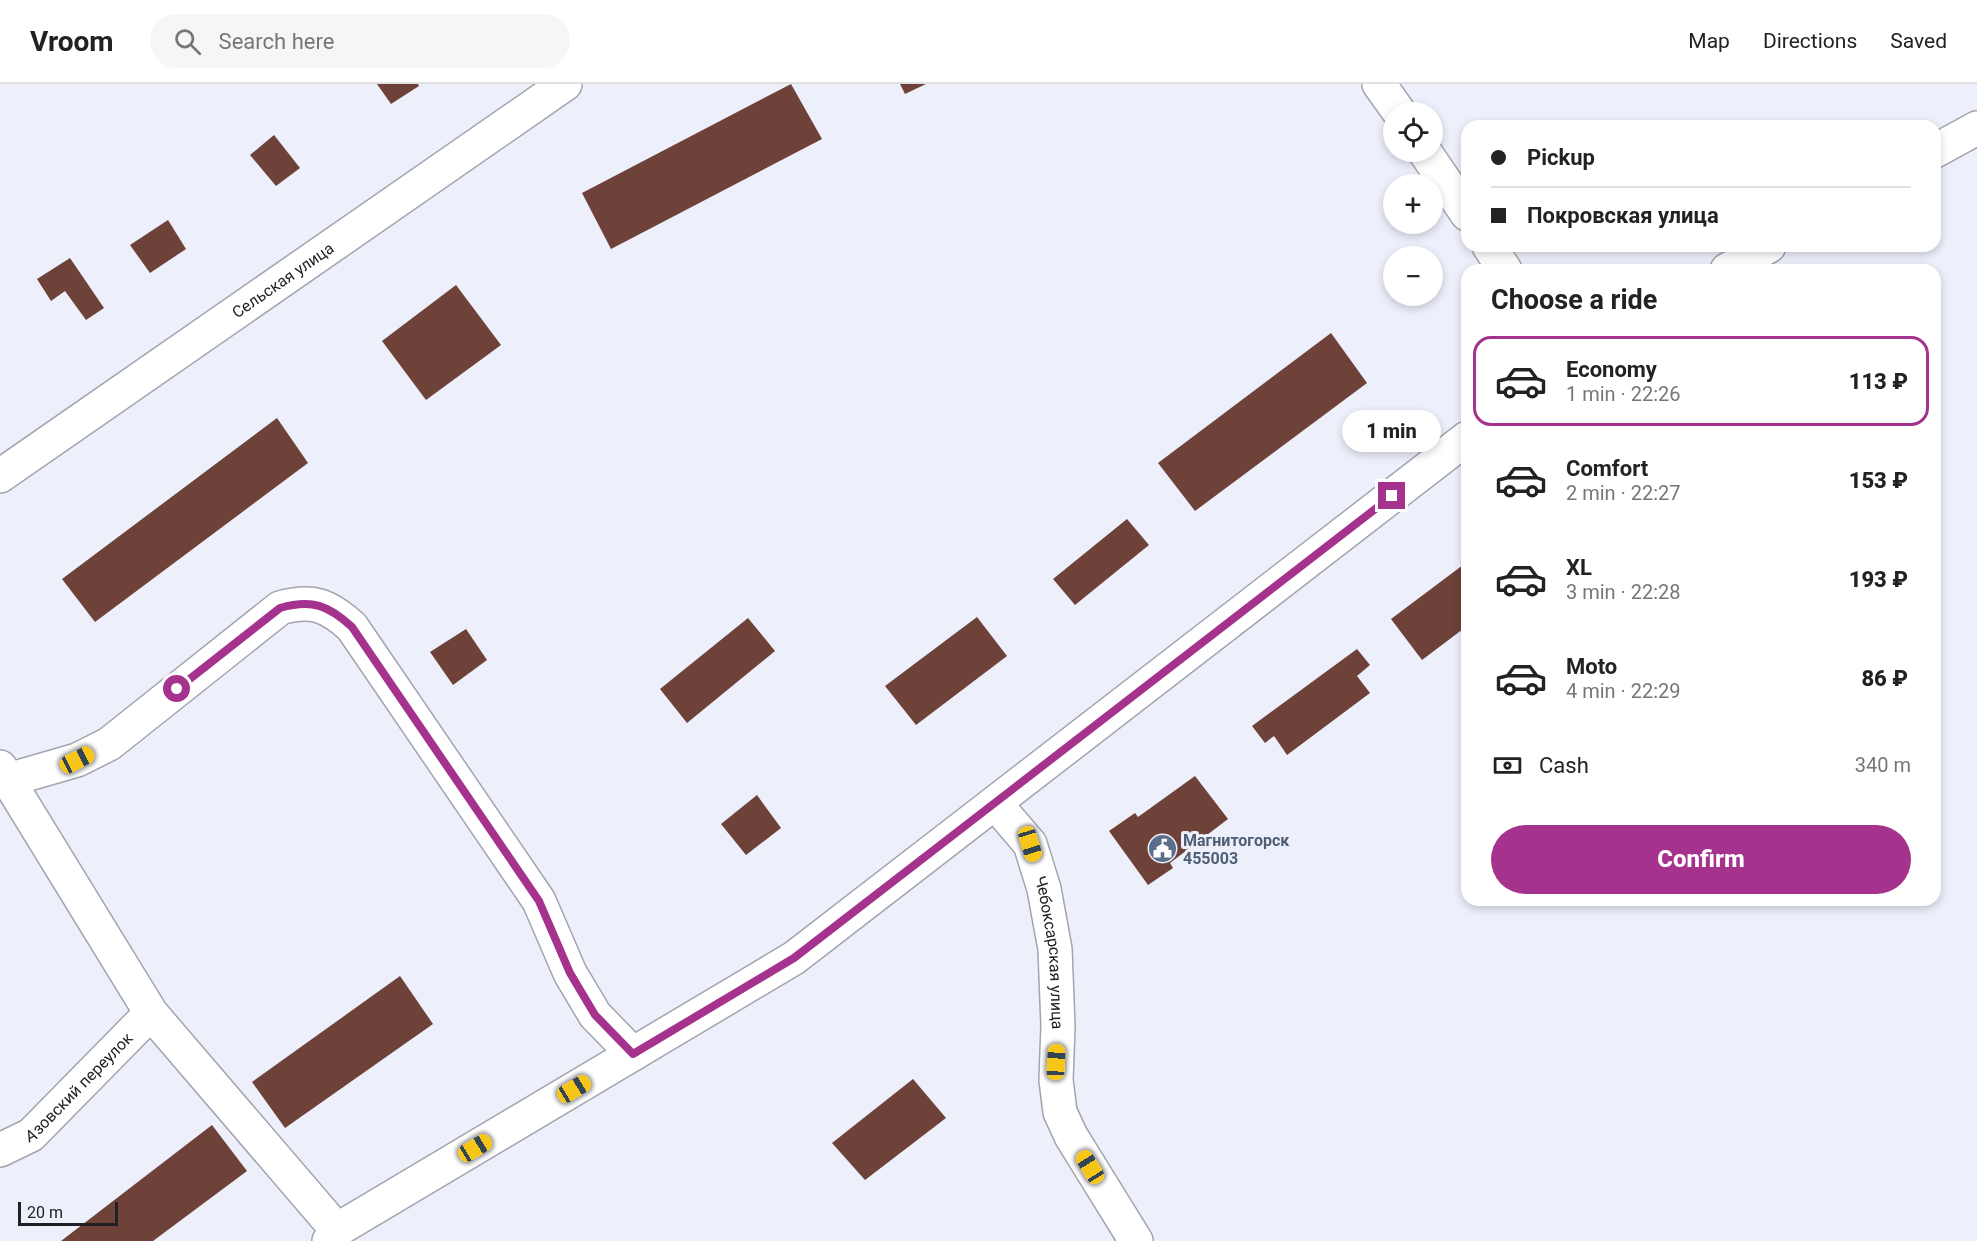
<!DOCTYPE html>
<html lang="en">
<head>
<meta charset="utf-8">
<style>
	:root { --surface:#fff; --page:#f6f6f6; --text:#222; --muted:#767676; --line:#e0e0e0; --accent:#a5328d }
	body { margin:0; font-family:Roboto,sans-serif; background:var(--page); color:var(--text); height:100vh; display:flex; flex-direction:column; font-size:22px; white-space:nowrap }
	* { box-sizing:border-box; margin:0 }
	p { font-size:20px; color:var(--muted) }
	.icon { flex:none; width:33px; height:33px; fill:none; stroke:currentColor; stroke-width:2; stroke-linecap:round; stroke-linejoin:round }
	.map { position:relative; flex:1; overflow:hidden }
	.sheet { position:absolute; left:1461px; top:180px; width:480px; height:642px; display:flex; flex-direction:column; background:var(--surface); border-radius:18px; box-shadow:0 3px 9px #0003 }
	.sheet>* { flex:none }
	.banner { position:absolute; left:1461px; top:36px; width:480px; height:132px; border-radius:18px; box-shadow:0 3px 9px #0003; display:grid; align-content:center; height:132px; padding:0 30px; background:var(--surface) }
	.fabs { position:absolute; left:1383px; top:18px; display:grid; gap:12px }
	.fabs a { display:grid; place-items:center; width:60px; height:60px; border-radius:50%; background:var(--surface); box-shadow:0 3px 9px #0003; font-size:30px }
	.scale { position:absolute; left:18px; bottom:15px; width:100px; box-sizing:border-box; padding-left:6px; border:3px solid #202125; border-top:0; font-size:16px; line-height:21px; white-space:nowrap; color:#202125; -webkit-text-stroke:4px #edeffb; paint-order:stroke }
	.end { position:absolute; width:27px; height:27px; margin:-14px; border:8px solid #a5328d; background:#fff; box-shadow:0 0 0 3px #fff }
	.from { border-radius:50% }
	.bubble { position:absolute; height:42px; border-radius:21px; background:var(--surface); box-shadow:0 3px 9px #0003; font-size:20px; font-weight:800; line-height:42px; text-align:center }
	.car { position:absolute; width:18px; height:36px; margin:-18px -9px; border-radius:8px; box-shadow:0 0 4px 2px #0007; background:linear-gradient(#f5c518 24%,#345 0 40%,#f5c518 0 76%,#345 0 86%,#f5c518 0) }
	.banner b { display:flex; align-items:center; gap:21px; height:57px; font-size:22px }
	.banner b+b { border-top:2px solid var(--line) }
	.banner i { width:15px; height:15px; background:var(--text) }
	ul { padding:0; list-style:none }
	li { display:flex; align-items:center; gap:18px; height:90px; margin:0 12px 9px; padding:0 18px; border:3px solid transparent; border-radius:18px }
	li div { flex:1 }
	li b { display:block; font-size:22px }
	li em { font-style:normal; font-weight:800 }
	li.selected { border-color:var(--accent) }
	li>.icon { width:54px; height:54px; stroke-width:1.5 }
	h2 { padding:0 30px; font-size:27px; line-height:72px }
	.pay { display:flex; align-items:center; gap:15px; height:66px; padding:0 30px; font-size:22px }
	.pay p { margin-inline-start:auto }
	.button { display:flex; gap:12px; margin-top:auto; padding:12px 30px }
	.button a { flex:1; height:69px; border-radius:36px; background:var(--accent); color:#fff; font-size:24px; font-weight:800; line-height:69px; text-align:center }
	header { display:flex; align-items:center; gap:36px; box-sizing:border-box; height:84px; padding:0 30px; background:var(--surface); border-bottom:2px solid var(--line) }
	header strong { font-size:28px }
	nav { display:flex; gap:33px; margin-inline-start:auto; font-size:21px }
	.search { width:420px; height:54px; background:var(--page); display:flex; align-items:center; gap:15px; box-sizing:border-box; padding:0 21px; border-radius:33px; color:var(--muted); font-size:22px }
	.map>svg:first-child { display:block }
	.building { fill:#6e4139 }
	.lines { fill:none; stroke-linecap:round; stroke-linejoin:round }
	.minor-casing { stroke:#a2a4af; stroke-width:36 }
	.minor { stroke:#fff; stroke-width:33 }
	.route { stroke:#a5328d; stroke-width:8 }
	.labels { text-anchor:middle; stroke-width:6; stroke-linejoin:round; paint-order:stroke }
	.street-label { font-size:16px; fill:#202125; stroke:#edeffb }
	.service-label { font-size:16px; font-weight:bold; fill:#4e5e75; stroke:#edeffb; text-anchor:start }
</style>
</head>
<body>
<header>
<strong>Vroom</strong>
<div class="search"><svg class="icon" aria-label="search" viewBox="0 0 24 24"><circle cx="10" cy="10" r="6"/><path d="M15 15l6 6"/></svg>Search here</div>
<nav><a>Map</a><a>Directions</a><a>Saved</a></nav>
</header>
<div class="map">
<svg width="1977" height="1157" viewBox="0 0 1977 1157">
	<rect width="100%" height="100%" fill="#edeffb"/>
	<!-- building -->
	<g class="building">
		<path d="M377,0h41l1,2 -28,18z"/>
		<path d="M791,0l31,55 -211,110 -29,-56z"/>
		<path d="M900,0h26l-21,10z"/>
		<path d="M274,51l26,33 -24,18 -26,-31z"/>
		<path d="M168,136l18,29 -36,24 -20,-28z"/>
		<path d="M70,174l34,50 -18,12 -21,-29 -14,10 -14,-22z"/>
		<path d="M456,201l45,60 -75,55 -44,-59z"/>
		<path d="M1331,249l36,50 -172,128 -37,-48z"/>
		<path d="M277,334l31,45 -213,159 -33,-43z"/>
		<path d="M1127,435l22,26 -74,60 -22,-26z"/>
		<path d="M1467,478v64l-45,34 -31,-41z"/>
		<path d="M977,533l30,39 -91,69 -31,-39z"/>
		<path d="M748,534l27,33 -88,72 -27,-34z"/>
		<path d="M466,545l21,31 -34,25 -23,-33z"/>
		<path d="M1357,565l13,16 -13,11 13,17 -83,62 -13,-19 -9,7 -13,-17z"/>
		<path d="M1195,692l33,43 -58,44 3,5 -25,17 -39,-54 26,-18 3,4z"/>
		<path d="M757,711l24,33 -35,27 -25,-31z"/>
		<path d="M400,892l33,48 -148,104 -33,-46z"/>
		<path d="M913,995l33,39 -81,62 -33,-37z"/>
		<path d="M212,1041l35,46 -94,70h-92z"/>
	</g>
	<g class="lines">
		<defs>
			<g id="minor">
				<path d="M1379,0l20,28"/>
				<path d="M1935,67l42,-23"/>
				<path d="M1425,68l42,62"/>
				<path d="M1489,162l16,24"/>
				<path d="M1727,186l42,-24"/>
				<path id="s1" d="M0,392l565,-392"/>
				<path d="M0,683l151,246 186,217"/>
				<path d="M8,696l69,-20 32,-16 171,-136c32,-9 48,-3 72,19l187,274 31,72 25,42 38,39"/>
				<path id="s2" d="M995,719l35,41 14,45 11,60 3,77 -2,54 4,32 11,24 65,105"/>
				<path id="s3" d="M0,1066l31,-15 120,-122"/>
				<path d="M329,1157l8,-11 457,-272 673,-520"/>
			</g>
		</defs>
		<!-- minor casing -->
		<use href="#minor" class="minor-casing"/>
		<!-- minor -->
		<use href="#minor" class="minor"/>
	</g>
	<g class="lines">
		<!-- route -->
		<path class="route" d="M177,605l103,-81c32,-9 48,-3 72,19l187,274 31,72 25,42 38,39 161,-96 598,-462"/>
	</g>
	<!-- icons -->
	<defs>
		<symbol id="civic-disc" viewBox="-11 -11 22 22"><circle r="9.5" fill="#5c6f8a" stroke="#edeffb"/><path d="M-.6-6.5H3V-4.5H.6V-3L4-1V1h2V6H-6V1h2V-1L-.6-3ZM-1.2 2.5V6h2.4V2.5Z" fill="#fff"/></symbol>
	</defs>
	<g fill-rule="evenodd">
		<use href="#civic-disc" x="1146" y="748" width="33" height="33"/>
	</g>
	<g class="labels">
		<!-- street labels -->
		<g class="street-label">
			<text dy="6" stroke="none"><textPath href="#s1" startOffset="344">Сельская улица</textPath></text>
			<text dy="6" stroke="none"><textPath href="#s2" startOffset="165">Чебоксарская улица</textPath></text>
			<text dy="6" stroke="none"><textPath href="#s3" startOffset="102">Азовский переулок</textPath></text>
		</g>
		<!-- service labels -->
		<g class="service-label">
			<text x="1183" y="762">Магнитогорск<tspan x="1183" dy="18">455003</tspan></text>
		</g>
	</g>
</svg>
<div class="fabs">
<a><svg class="icon" aria-label="locate" viewBox="0 0 24 24"><circle cx="12" cy="12" r="6"/><path d="M12 2v4M12 18v4M2 12h4M18 12h4"/></svg></a>
<a>+</a>
<a>−</a>
</div>
<div class="scale">20 m</div>
<i class="end from" style="left:177px;top:605px"></i>
<i class="end" style="left:1392px;top:412px"></i>
<div class="bubble" style="left:1342px;top:326px;width:99px">1 min</div>
<i class="car" style="left:77px;top:676px;rotate:63deg"></i>
<i class="car" style="left:1030px;top:760px;rotate:163deg"></i>
<i class="car" style="left:1056px;top:978px;rotate:3deg"></i>
<i class="car" style="left:574px;top:1005px;rotate:59deg"></i>
<i class="car" style="left:475px;top:1064px;rotate:59deg"></i>
<i class="car" style="left:1090px;top:1083px;rotate:328deg"></i>
<div class="banner">
<b><i class="from"></i>Pickup</b>
<b><i></i>Покровская улица</b>
</div>
<section class="sheet">
<h2>Choose a ride</h2>
<ul>
<li class="selected"><svg class="icon" aria-label="car" viewBox="0 0 24 24"><path d="M5 17H2v-5l4-1 3-4h7l3 4 3 1v5h-3M9 17h6M6 11h13"/><circle cx="7" cy="17" r="2"/><circle cx="17" cy="17" r="2"/></svg><div><b>Economy</b><p>1 min · 22:26</p></div><em>113 ₽</em></li>
<li><svg class="icon" aria-label="car" viewBox="0 0 24 24"><path d="M5 17H2v-5l4-1 3-4h7l3 4 3 1v5h-3M9 17h6M6 11h13"/><circle cx="7" cy="17" r="2"/><circle cx="17" cy="17" r="2"/></svg><div><b>Comfort</b><p>2 min · 22:27</p></div><em>153 ₽</em></li>
<li><svg class="icon" aria-label="car" viewBox="0 0 24 24"><path d="M5 17H2v-5l4-1 3-4h7l3 4 3 1v5h-3M9 17h6M6 11h13"/><circle cx="7" cy="17" r="2"/><circle cx="17" cy="17" r="2"/></svg><div><b>XL</b><p>3 min · 22:28</p></div><em>193 ₽</em></li>
<li><svg class="icon" aria-label="car" viewBox="0 0 24 24"><path d="M5 17H2v-5l4-1 3-4h7l3 4 3 1v5h-3M9 17h6M6 11h13"/><circle cx="7" cy="17" r="2"/><circle cx="17" cy="17" r="2"/></svg><div><b>Moto</b><p>4 min · 22:29</p></div><em>86 ₽</em></li>
</ul>
<div class="pay"><svg class="icon" aria-label="cash" viewBox="0 0 24 24"><path d="M3 7h18v10H3z"/><circle cx="12" cy="12" r="2"/></svg>Cash<p>340 m</p></div>
<div class="button"><a>Confirm</a></div>
</section>
</div>
</body>
</html>
